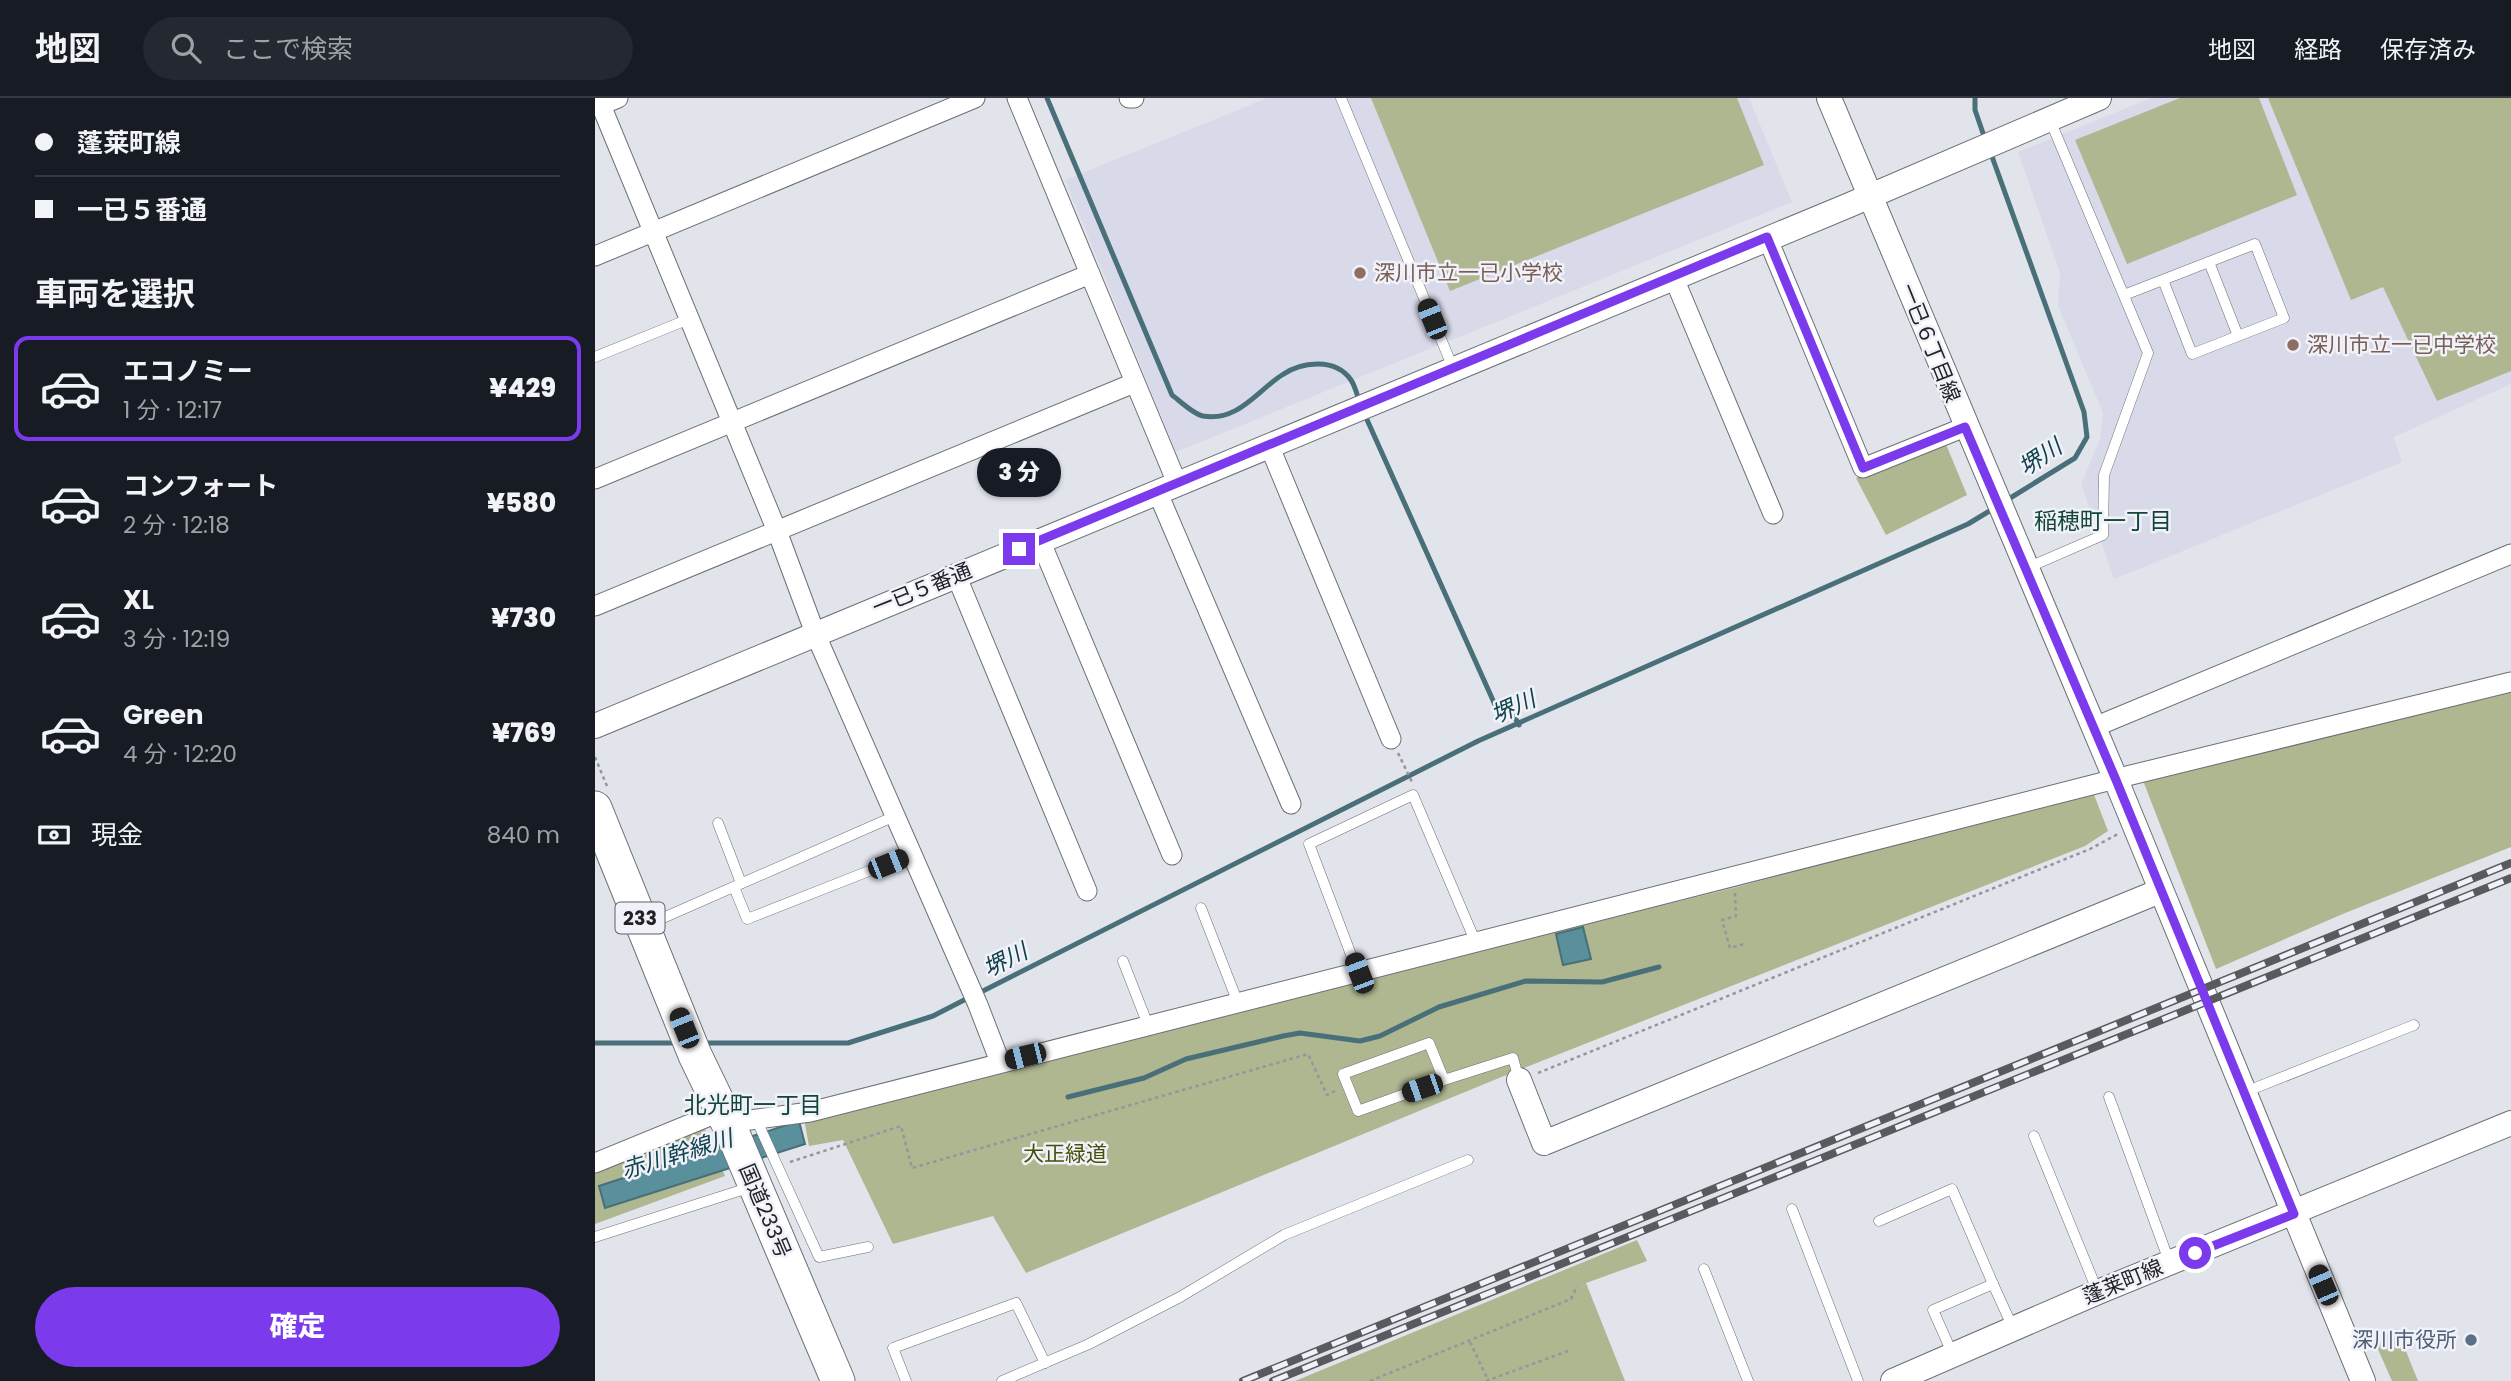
<!DOCTYPE html>
<html lang="ja">
<head>
<meta charset="utf-8">
<style>
	:root { --surface:#171b24; --page:#242831; --text:#f1f3f6; --muted:#9ea1a6; --line:#363941; --accent:#7c3aed }
	body { margin:0; font-family:Poppins,"Noto Sans JP",sans-serif; background:var(--page); color:var(--text); height:100vh; display:flex; flex-direction:column; font-size:26px; white-space:nowrap }
	* { box-sizing:border-box; margin:0 }
	p { font-size:23px; color:var(--muted) }
	.icon { flex:none; width:38px; height:38px; fill:none; stroke:currentColor; stroke-width:2; stroke-linecap:round; stroke-linejoin:round }
	.map { position:relative; flex:1; overflow:hidden }
	.details { display:flex; flex-direction:column; background:var(--surface); width:595px }
	.details>* { flex:none }
	.guide { display:grid; align-content:center; height:154px; padding:0 35px; background:var(--surface) }
	.end { position:absolute; width:32px; height:32px; margin:-16px; border:9px solid #7c3aed; background:#fff; box-shadow:0 0 0 4px #fff }
	.from { border-radius:50% }
	.bubble { position:absolute; height:49px; border-radius:24px; background:var(--surface); box-shadow:0 2px 5px #0004; font-size:23px; font-weight:800; line-height:49px; text-align:center }
	.car { position:absolute; width:21px; height:42px; margin:-21px -10px; border-radius:9px; box-shadow:0 0 5px 2px #0007; background:linear-gradient(#222 24%,#8ab4d8 0 40%,#222 0 76%,#8ab4d8 0 86%,#222 0) }
	.guide b { display:flex; align-items:center; gap:24px; height:66px; font-size:26px }
	.guide b+b { border-top:2px solid var(--line) }
	.guide i { width:18px; height:18px; background:var(--text) }
	ul { padding:0; list-style:none }
	li { display:flex; align-items:center; gap:21px; height:105px; margin:0 14px 10px; padding:0 21px; border:4px solid transparent; border-radius:14px }
	li div { flex:1 }
	li b { display:block; font-size:26px }
	li em { font-style:normal; font-weight:800 }
	li.active { border-color:var(--accent) }
	li>.icon { width:63px; height:63px; stroke-width:1.5 }
	h2 { padding:0 35px; font-size:32px; line-height:84px }
	.pay { display:flex; align-items:center; gap:18px; height:77px; padding:0 35px; font-size:26px }
	.pay p { margin-inline-start:auto }
	.cta { display:flex; gap:14px; margin-top:auto; padding:14px 35px }
	.cta a { flex:1; height:80px; border-radius:42px; background:var(--accent); color:#fff; font-size:28px; font-weight:800; line-height:80px; text-align:center }
	header { display:flex; align-items:center; gap:42px; box-sizing:border-box; height:98px; padding:0 35px; background:var(--surface); border-bottom:2px solid var(--line) }
	header strong { font-size:33px }
	nav { display:flex; gap:38px; margin-inline-start:auto; font-size:24px }
	.search { width:490px; height:63px; background:var(--page); display:flex; align-items:center; gap:18px; box-sizing:border-box; padding:0 24px; border-radius:38px; color:var(--muted); font-size:26px }
	main { display:flex; flex:1; min-height:0 }
	.map>svg:first-child { display:block }
	.built { fill:#d8daea }
	.green { fill:#aeb790 }
	.water { fill:#5a909c; stroke:#496f78; stroke-width:2 }
	.lines { fill:none; stroke-linecap:round; stroke-linejoin:round }
	.stream { stroke:#496f78; stroke-width:5 }
	.service-casing { stroke:#6d6e75; stroke-width:11 }
	.minor-casing { stroke:#6d6e75; stroke-width:21 }
	.tertiary-casing { stroke:#6d6e75; stroke-width:26 }
	.trunk-casing { stroke:#6d6e75; stroke-width:35 }
	.path { stroke:#95969c; stroke-width:2.5; stroke-dasharray:3.5 3.5; stroke-linecap:butt }
	.service { stroke:#fff; stroke-width:10 }
	.minor { stroke:#fff; stroke-width:19 }
	.tertiary { stroke:#fff; stroke-width:24 }
	.trunk { stroke:#fff; stroke-width:33 }
	.rail-casing { stroke:#595a5e; stroke-width:8 }
	.rail { stroke:#f0f1f9; stroke-width:5; stroke-dasharray:16; stroke-linecap:butt }
	.route { stroke:#7c3aed; stroke-width:9 }
	.education-dot { fill:#8d6e63; stroke:#f0f1f9; stroke-width:2.5 }
	.service-dot { fill:#5c6f8a; stroke:#f0f1f9; stroke-width:2.5 }
	.labels { text-anchor:middle; stroke-width:5; stroke-linejoin:round; paint-order:stroke }
	.shield { fill:#f0f1f9; stroke:#606065; stroke-width:2 }
	.shield-label { font-size:19px; font-weight:bold; fill:#222225 }
	.education-label { font-size:21px; fill:#785e54; stroke:#f0f1f9; text-anchor:start }
	.street-label { font-size:21px; fill:#222225; stroke:#f0f1f9 }
	.park-label { font-size:21px; fill:#454f07; stroke:#f0f1f9 }
	.service-label { font-size:21px; fill:#4e5e75; stroke:#f0f1f9; text-anchor:end }
	.water-label { font-size:23px; font-style:italic; fill:#11434d; stroke:#f0f1f9 }
	.neighbourhood-label { font-size:23px; fill:#124638; stroke:#f0f1f9 }
</style>
</head>
<body>
<header>
<strong>地図</strong>
<div class="search"><svg class="icon" aria-label="search" viewBox="0 0 24 24"><circle cx="10" cy="10" r="6"/><path d="M15 15l6 6"/></svg>ここで検索</div>
<nav><a>地図</a><a>経路</a><a>保存済み</a></nav>
</header>
<main>
<section class="details">
<div class="guide">
<b><i class="from"></i>蓬莱町線</b>
<b><i></i>一已５番通</b>
</div>
<h2>車両を選択</h2>
<ul>
<li class="active"><svg class="icon" aria-label="car" viewBox="0 0 24 24"><path d="M5 17H2v-5l4-1 3-4h7l3 4 3 1v5h-3M9 17h6M6 11h13"/><circle cx="7" cy="17" r="2"/><circle cx="17" cy="17" r="2"/></svg><div><b>エコノミー</b><p>1 分 · 12:17</p></div><em>¥429</em></li>
<li><svg class="icon" aria-label="car" viewBox="0 0 24 24"><path d="M5 17H2v-5l4-1 3-4h7l3 4 3 1v5h-3M9 17h6M6 11h13"/><circle cx="7" cy="17" r="2"/><circle cx="17" cy="17" r="2"/></svg><div><b>コンフォート</b><p>2 分 · 12:18</p></div><em>¥580</em></li>
<li><svg class="icon" aria-label="car" viewBox="0 0 24 24"><path d="M5 17H2v-5l4-1 3-4h7l3 4 3 1v5h-3M9 17h6M6 11h13"/><circle cx="7" cy="17" r="2"/><circle cx="17" cy="17" r="2"/></svg><div><b>XL</b><p>3 分 · 12:19</p></div><em>¥730</em></li>
<li><svg class="icon" aria-label="car" viewBox="0 0 24 24"><path d="M5 17H2v-5l4-1 3-4h7l3 4 3 1v5h-3M9 17h6M6 11h13"/><circle cx="7" cy="17" r="2"/><circle cx="17" cy="17" r="2"/></svg><div><b>Green</b><p>4 分 · 12:20</p></div><em>¥769</em></li>
</ul>
<div class="pay"><svg class="icon" aria-label="cash" viewBox="0 0 24 24"><path d="M3 7h18v10H3z"/><circle cx="12" cy="12" r="2"/></svg>現金<p>840 m</p></div>
<div class="cta"><a>確定</a></div>
</section>
<div class="map">
<svg width="1916" height="1283" viewBox="0 0 1916 1283">
	<rect width="100%" height="100%" fill="#e2e4ec"/>
	<!-- built -->
	<g class="built">
		<path d="M672,0h482l43,104 -616,250 -111,-272z"/>
		<path d="M1556,0h360v286l-117,53 8,25 -288,117 -33,-95 19,-45 3,-26 -45,-107 2,-33 -42,-121z"/>
	</g>
	<!-- green -->
	<g class="green">
		<path d="M776,0h366l27,67 -314,126z"/>
		<path d="M1585,0h79l38,97 -170,69 -52,-124z"/>
		<path d="M1673,0h243v273l-74,30 -54,-114 -32,13z"/>
		<path d="M1350,344l22,53 -81,40 -30,-57z"/>
		<path d="M1916,590v159l-166,66 -129,56 -74,-191z"/>
		<path d="M1498,694l15,39 -23,15 -586,232 -473,195 -33,-57 -100,28 -50,-104 -34,6 -5,-27 933,-232z"/>
		<path d="M110,1031l20,47 -130,48v-53z"/>
		<path d="M1042,1142l10,21 -61,22 39,98h-330z"/>
		<path d="M1802,1231l21,52h-26l-18,-41z"/>
	</g>
	<!-- water -->
	<g class="water">
		<path d="M988,829l8,32 -28,6 -7,-31z"/>
		<path d="M204,1023l6,23 -200,64 -6,-22z"/>
	</g>
	<g class="lines">
		<!-- stream -->
		<g class="stream">
			<path d="M452,0l125,297c8,6 21,19 31,21 35,6 54,-25 79,-41 20,-14 54,-17 69,5 4,6 6,14 8,21"/>
			<path d="M1380,0v12l10,29"/>
			<path d="M1395,53l94,261 3,25 -12,21 -68,42"/>
			<path d="M769,315l132,294 16,5 7,13"/>
			<path d="M384,895l499,-252 490,-217 28,-17"/>
			<path d="M0,945h83"/>
			<path d="M106,945h147l85,-27 37,-19"/>
			<path d="M473,999l76,-19 42,-19 97,-23 17,-3 60,8 20,-5 59,-29 87,-26 76,1 57,-15"/>
		</g>
		<defs>
			<g id="service">
				<path d="M746,0l112,270"/>
				<path d="M1614,164l29,74"/>
				<path d="M1529,197l131,-51 29,74 -92,36 -29,-74"/>
				<path d="M0,259l94,-38"/>
				<path d="M1434,469l74,-32 1,-60 44,-122 -98,-233"/>
				<path d="M123,725l23,60"/>
				<path d="M139,789l13,32 165,-65"/>
				<path d="M606,810l37,95"/>
				<path d="M52,827l248,-109"/>
				<path d="M528,863l25,64"/>
				<path d="M763,875l-49,-129 104,-49 63,148"/>
				<path d="M849,982l-86,31 -15,-37 86,-31 15,37 69,-22 6,22"/>
				<path d="M1650,994l169,-67"/>
				<path d="M1514,999l60,164"/>
				<path d="M161,1021l63,138 49,-10"/>
				<path d="M1439,1038l63,154"/>
				<path d="M1197,1111l66,172"/>
				<path d="M1284,1123l73,-32 41,95"/>
				<path d="M0,1139l156,-50"/>
				<path d="M1109,1171l44,112"/>
				<path d="M1358,1257l-20,-45 60,-26 20,44"/>
				<path d="M311,1283l-13,-33 123,-45 29,60"/>
				<path d="M407,1283l87,-37 91,-47 104,-62 184,-75"/>
			</g>
			<g id="minor">
				<path d="M3,0l179,433 38,102 163,372 22,57"/>
				<path d="M422,0l73,176"/>
				<path d="M534,0h5"/>
				<path d="M6,7l17,-7"/>
				<path d="M1172,139l96,231 102,-41"/>
				<path d="M0,158l380,-158"/>
				<path d="M1078,178l100,238"/>
				<path d="M674,347l122,294"/>
				<path d="M0,381l495,-205 87,209"/>
				<path d="M562,393l134,313"/>
				<path d="M445,442l132,315"/>
				<path d="M361,477l131,316"/>
				<path d="M0,508l539,-223"/>
				<path d="M1497,630l419,-174"/>
				<path d="M133,1025l82,-11 1321,-337 380,-93"/>
				<path d="M0,1065l127,-52"/>
			</g>
			<g id="tertiary">
				<path d="M1234,0l287,682 247,601"/>
				<path d="M0,628l1252,-520 252,-108"/>
				<path d="M924,982l25,63 616,-252"/>
				<path d="M1298,1283l205,-89 413,-169"/>
			</g>
			<path id="trunk" d="M0,710l100,247 39,81 104,245"/>
		</defs>
		<!-- service casing -->
		<use href="#service" class="service-casing"/>
		<!-- minor casing -->
		<use href="#minor" class="minor-casing"/>
		<!-- tertiary casing -->
		<use href="#tertiary" class="tertiary-casing"/>
		<!-- trunk casing -->
		<use href="#trunk" class="trunk-casing"/>
		<!-- path -->
		<g class="path">
			<path d="M803,655l14,29"/>
			<path d="M0,659l12,29"/>
			<path d="M1140,795l1,23 -14,4 8,28 14,-4"/>
			<path d="M943,975l552,-224 28,-15"/>
			<path d="M195,1064l111,-36 11,42 396,-114 19,41 8,-4"/>
			<path d="M875,1244l18,38"/>
			<path d="M775,1283l201,-82 6,-13"/>
			<path d="M891,1283l82,-30"/>
		</g>
		<!-- service -->
		<use href="#service" class="service"/>
		<!-- minor -->
		<use href="#minor" class="minor"/>
		<!-- tertiary -->
		<use href="#tertiary" class="tertiary"/>
		<!-- trunk -->
		<use href="#trunk" class="trunk"/>
		<defs>
			<g id="rail">
				<path d="M648,1283l1268,-518"/>
				<path d="M678,1283l1238,-503"/>
			</g>
		</defs>
		<!-- rail casing -->
		<use href="#rail" class="rail-casing"/>
		<!-- rail -->
		<use href="#rail" class="rail"/>
	</g>
	<g class="lines">
		<!-- route -->
		<path class="route" d="M424,451l748,-312 96,231 102,-41 151,353 178,434 -99,39"/>
	</g>
	<!-- markers -->
	<g class="education-dot">
		<circle cx="765" cy="175" r="7"/>
		<circle cx="1698" cy="247" r="7"/>
	</g>
	<circle class="service-dot" cx="1876" cy="1242" r="7"/>
	<g class="labels">
		<!-- shield labels -->
		<rect class="shield" x="20.5" y="804.5" width="49" height="31" rx="5"/>
		<g class="shield-label">
			<text x="45" y="827">233</text>
		</g>
		<!-- education labels -->
		<g class="education-label">
			<text x="779" y="182">深川市立一已小学校</text>
			<text x="1712" y="254">深川市立一已中学校</text>
		</g>
		<!-- street labels -->
		<g class="street-label">
			<text transform="translate(1335 245) rotate(68)" y="7">一已６丁目線</text>
			<text transform="translate(327 491) rotate(-22)" y="7">一已５番通</text>
			<text transform="translate(170 1113) rotate(67)" y="7">国道233号</text>
			<text transform="translate(1528 1184) rotate(-22)" y="7">蓬莱町線</text>
		</g>
		<!-- park labels -->
		<g class="park-label">
			<text x="470" y="1063">大正緑道</text>
		</g>
		<!-- service labels -->
		<g class="service-label">
			<text x="1862" y="1249">深川市役所</text>
		</g>
		<!-- water labels -->
		<g class="water-label">
			<text transform="translate(1445 359) rotate(-34)" y="8">堺川</text>
			<text transform="translate(918 609) rotate(-24)" y="8">堺川</text>
			<text transform="translate(410 862) rotate(-27)" y="8">堺川</text>
			<text transform="translate(82 1056) rotate(-17)" y="8">赤川幹線川</text>
		</g>
		<!-- neighbourhood labels -->
		<g class="neighbourhood-label">
			<text x="1508" y="431">稲穂町一丁目</text>
			<text x="158" y="1015">北光町一丁目</text>
		</g>
	</g>
</svg>
<i class="end from" style="left:1600px;top:1155px"></i>
<i class="end" style="left:424px;top:451px"></i>
<div class="bubble" style="left:382px;top:350px;width:84px">3 分</div>
<i class="car" style="left:837px;top:221px;rotate:338deg"></i>
<i class="car" style="left:293px;top:766px;rotate:68deg"></i>
<i class="car" style="left:764px;top:875px;rotate:339deg"></i>
<i class="car" style="left:89px;top:930px;rotate:338deg"></i>
<i class="car" style="left:430px;top:958px;rotate:256deg"></i>
<i class="car" style="left:827px;top:990px;rotate:251deg"></i>
<i class="car" style="left:1728px;top:1187px;rotate:337deg"></i>
</div>
</main>
</body>
</html>
